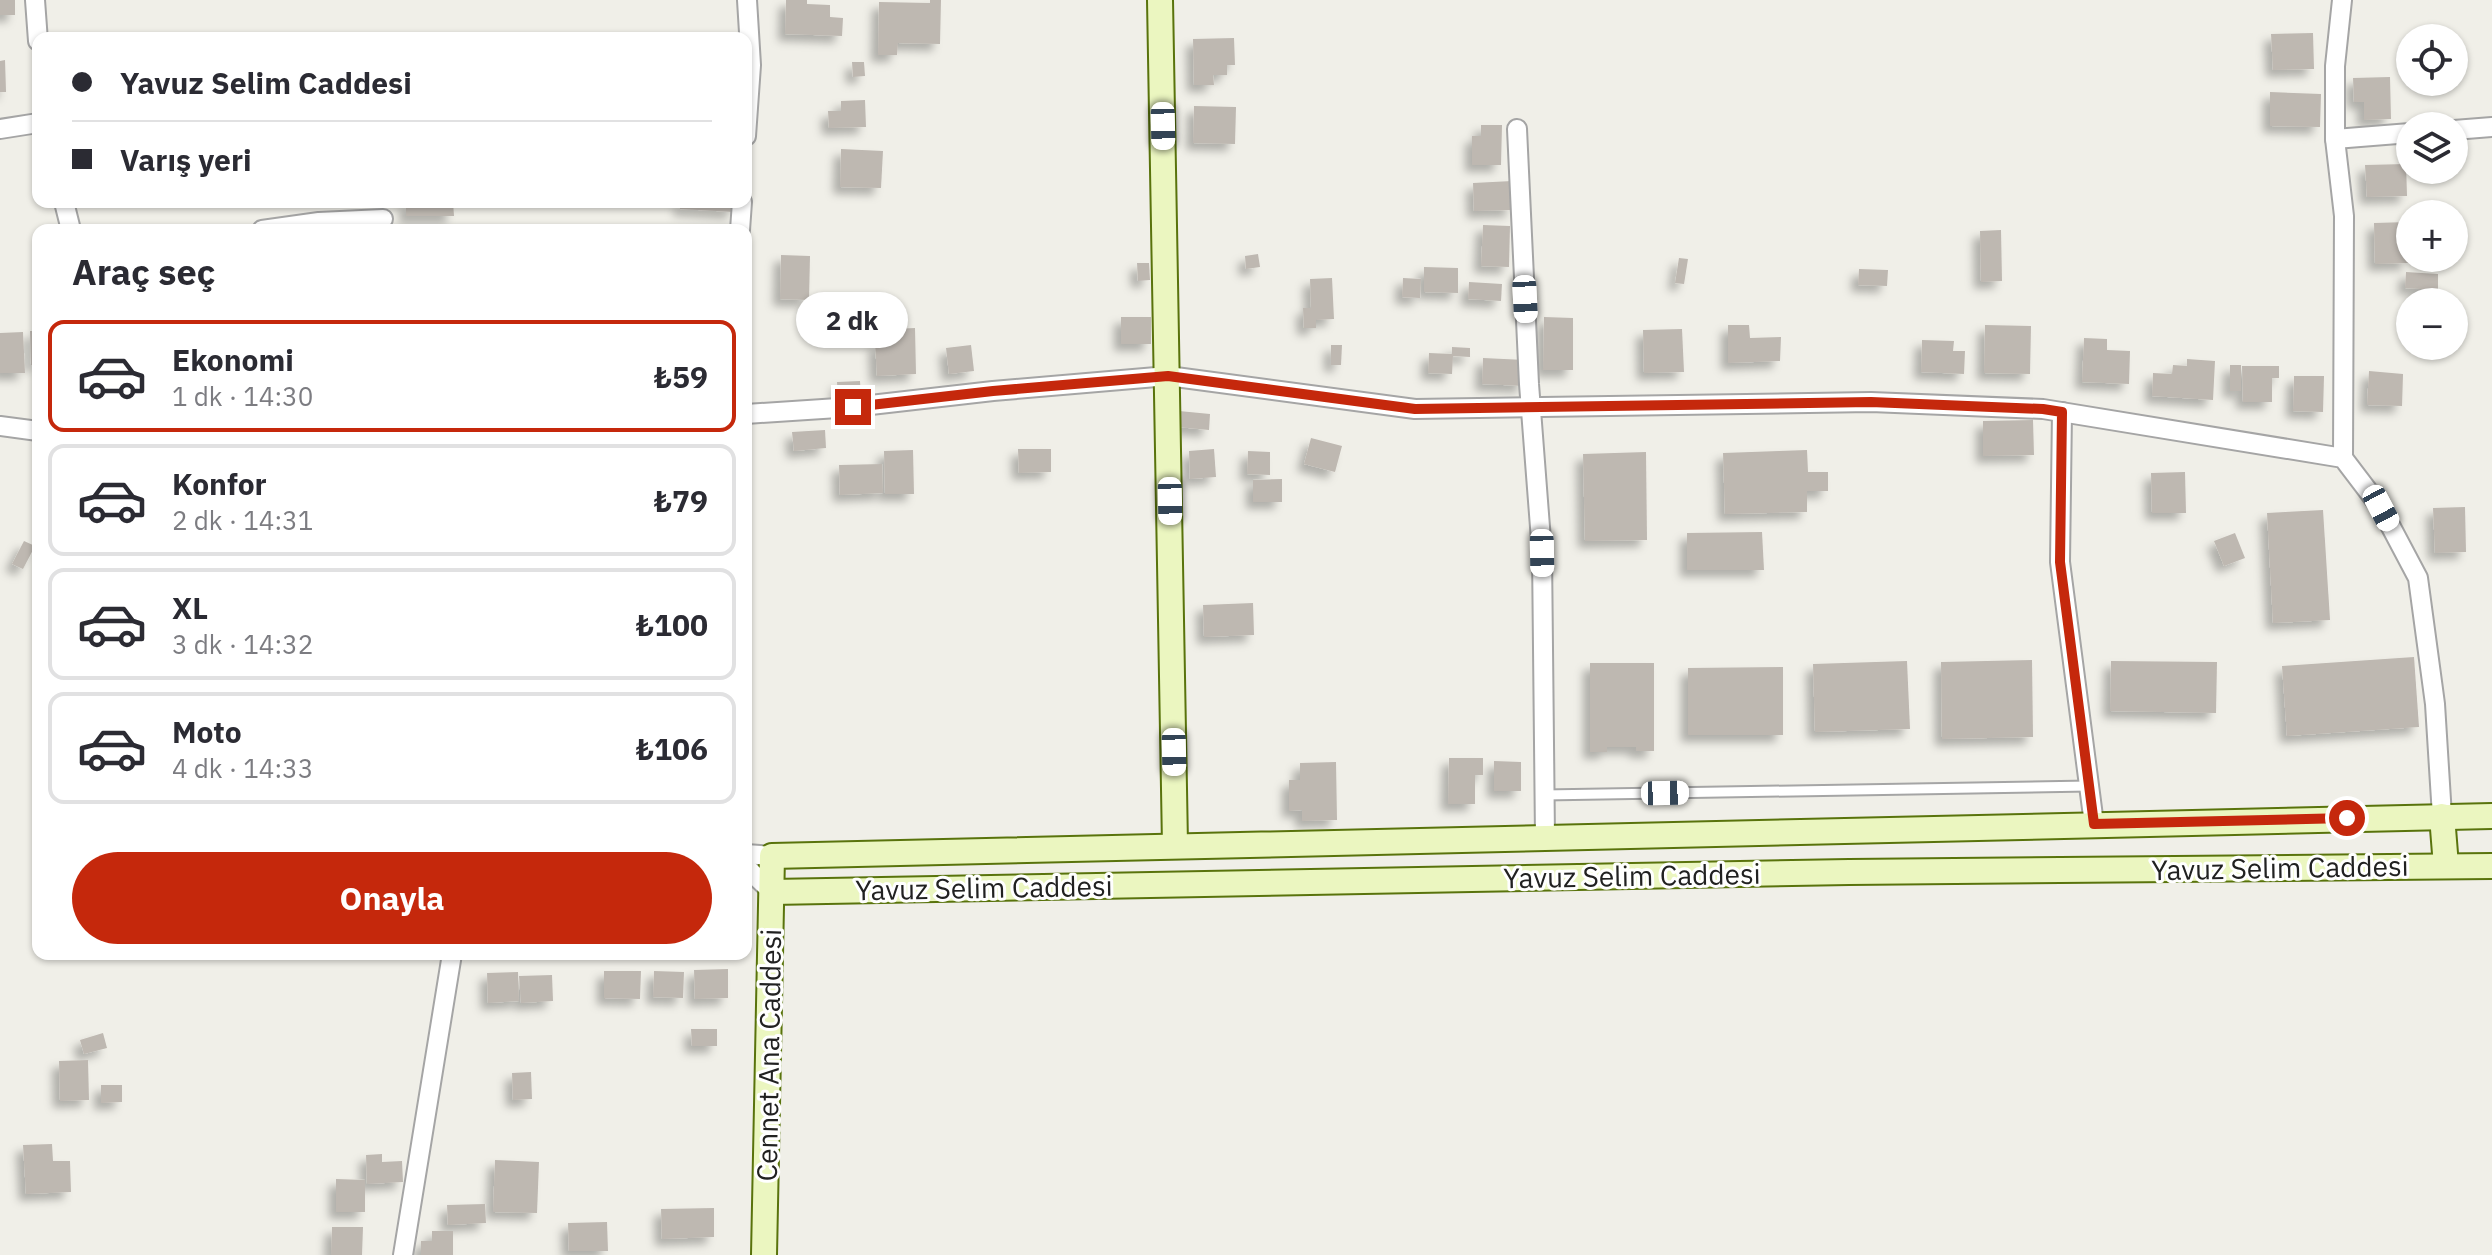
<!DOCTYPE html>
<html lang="tr">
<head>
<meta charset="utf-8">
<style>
	:root { --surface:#fff; --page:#f2f2f3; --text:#2b2b33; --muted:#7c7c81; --line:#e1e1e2; --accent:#c5280c }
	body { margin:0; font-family:"IBM Plex Sans",sans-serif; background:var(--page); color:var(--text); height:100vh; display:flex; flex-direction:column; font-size:30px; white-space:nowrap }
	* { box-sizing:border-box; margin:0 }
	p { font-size:26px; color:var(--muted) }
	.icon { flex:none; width:44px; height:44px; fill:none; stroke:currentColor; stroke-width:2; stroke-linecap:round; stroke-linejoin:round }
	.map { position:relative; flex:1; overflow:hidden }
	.drawer { position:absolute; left:32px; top:224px; width:720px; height:736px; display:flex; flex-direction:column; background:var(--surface); border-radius:16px; box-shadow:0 2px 6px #0004 }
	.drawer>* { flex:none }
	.top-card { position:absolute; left:32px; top:32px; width:720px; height:176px; border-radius:16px; box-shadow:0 2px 6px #0004; display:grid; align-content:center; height:176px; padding:0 40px; background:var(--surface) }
	.fabs { position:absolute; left:2396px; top:24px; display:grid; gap:16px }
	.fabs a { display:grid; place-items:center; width:72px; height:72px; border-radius:50%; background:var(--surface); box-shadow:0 2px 6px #0004; font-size:40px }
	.end { position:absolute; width:36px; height:36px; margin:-18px; border:10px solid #c5280c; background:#fff; box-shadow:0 0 0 4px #fff }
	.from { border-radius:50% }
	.bubble { position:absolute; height:56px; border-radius:28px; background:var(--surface); box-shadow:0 2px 6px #0004; font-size:26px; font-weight:800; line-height:56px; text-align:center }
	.car { position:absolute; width:24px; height:48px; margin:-24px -12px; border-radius:10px; box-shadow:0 0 6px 2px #0007; background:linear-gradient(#fff 24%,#345 0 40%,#fff 0 76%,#345 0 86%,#fff 0) }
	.top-card b { display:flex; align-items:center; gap:28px; height:76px; font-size:30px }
	.top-card b+b { border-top:2px solid var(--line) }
	.top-card i { width:20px; height:20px; background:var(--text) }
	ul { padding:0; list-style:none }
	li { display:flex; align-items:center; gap:24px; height:112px; margin:0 16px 12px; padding:0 24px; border:4px solid var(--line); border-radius:16px }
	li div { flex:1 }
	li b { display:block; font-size:30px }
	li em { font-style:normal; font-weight:800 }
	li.selected { border-color:var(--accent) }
	li>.icon { width:72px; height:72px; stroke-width:1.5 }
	h2 { padding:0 40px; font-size:36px; line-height:96px }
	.cta { display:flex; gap:16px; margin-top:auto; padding:16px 40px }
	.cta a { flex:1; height:92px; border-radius:48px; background:var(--accent); color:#fff; font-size:32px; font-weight:800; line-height:92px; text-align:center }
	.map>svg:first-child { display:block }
	.building { fill:#beb8b1; filter:url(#shadow) }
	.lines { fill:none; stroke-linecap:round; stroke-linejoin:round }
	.lane-casing { stroke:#a5a5a5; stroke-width:13 }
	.street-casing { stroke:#a5a5a5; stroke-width:22 }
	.secondary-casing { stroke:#59730c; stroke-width:28 }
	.lane { stroke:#fff; stroke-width:9 }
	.street { stroke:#fff; stroke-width:18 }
	.secondary { stroke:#ebf6c0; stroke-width:24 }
	.route { stroke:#c5280c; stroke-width:10 }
	.labels { text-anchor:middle; stroke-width:6; stroke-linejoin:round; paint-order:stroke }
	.street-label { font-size:28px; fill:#212121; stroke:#fff }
</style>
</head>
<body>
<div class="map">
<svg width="2492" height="1255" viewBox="0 0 2492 1255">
	<defs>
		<filter id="shadow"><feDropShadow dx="-7" dy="7" stdDeviation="4" flood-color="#0004"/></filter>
	</defs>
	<rect width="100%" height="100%" fill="#f0efe8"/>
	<!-- building -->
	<g class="building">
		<rect x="0" y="0" width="15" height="15"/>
		<path d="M786,0h21v4l23,1v12l13,1 -1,18 -57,-2z"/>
		<path d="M930,0h11l-1,44 -42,-1 -1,12h-19l1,-53 51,1z"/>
		<path d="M2313,33l1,36 -41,1 -2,-36z"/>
		<path d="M1234,38l1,27h-8v10h-14l1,10h-20l-1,-46z"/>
		<path d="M5,60l1,32h-6v-31z"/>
		<path d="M852,62h12l1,14 -12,1z"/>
		<path d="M2390,77l1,42 -27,1v-18h-10l-1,-24z"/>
		<path d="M2270,92l51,2 -1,33 -50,-1z"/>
		<path d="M865,100l1,27 -37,1 -1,-17h13v-10z"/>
		<path d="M1194,106l42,1 -1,37 -42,-1z"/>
		<path d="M1481,125h21l-1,40h-29v-29h9z"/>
		<path d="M841,149l42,2 -2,37 -41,-1z"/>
		<path d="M2406,164l1,32 -40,1 -2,-32z"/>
		<path d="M1512,181l1,29 -39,1 -1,-28z"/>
		<path d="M406,202h47l1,14h-48z"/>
		<path d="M680,202h55l-1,10 -54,-3z"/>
		<path d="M2408,222l1,41 -34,1 -1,-41z"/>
		<path d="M1483,225l27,1 -1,41 -28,-1z"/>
		<path d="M2001,230l1,51 -21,1 -1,-51z"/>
		<path d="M1258,254l2,13 -14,2 -1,-13z"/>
		<path d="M781,255l29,1 -1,44 -29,-1z"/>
		<path d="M1679,258l9,1 -4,25 -9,-1z"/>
		<path d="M1137,263h12l1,17 -12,1z"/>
		<path d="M1424,267l34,1v25l-34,-1z"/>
		<path d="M1859,269l29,1 -1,16 -29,-1z"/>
		<path d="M2406,272l32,2v16l-33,-2z"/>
		<path d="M1332,278l2,41 -18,1v8h-12l-1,-20h8l-1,-29z"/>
		<path d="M1403,278l18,1 -1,19 -18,-1z"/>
		<path d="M1469,282l33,2 -1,17 -33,-2z"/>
		<path d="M830,293l32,1v13h-12l-1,24h-20z"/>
		<rect x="1121" y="317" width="30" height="27"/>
		<path d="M1544,317l29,1v52h-30z"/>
		<path d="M1728,325h21l1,13 31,-1 -1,24 -52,2z"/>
		<path d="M1985,325l46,1 -1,48 -46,-1z"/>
		<path d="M915,328l1,46 -39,2 -2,-33h19v-14z"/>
		<path d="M1682,329l2,43 -40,1 -1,-43z"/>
		<path d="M30,331h8v34h-7z"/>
		<path d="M23,332l2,41h-25v-40z"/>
		<path d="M2084,338l23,1v11l23,1 -1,33 -47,-2z"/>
		<path d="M1922,340l32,1 -1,10h12l-1,23 -43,-2z"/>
		<path d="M971,345l3,26 -25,3 -3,-26z"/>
		<path d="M1331,345h11l-1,20h-10z"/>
		<path d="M1452,347l18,1v9l-17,-1 -1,18 -24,-1 1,-20 23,1z"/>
		<path d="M1483,358l42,2 -1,26 -42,-2z"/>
		<path d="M2187,359l28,2 -2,39 -61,-4 1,-23 19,1 1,-9 14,1z"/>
		<rect x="2230" y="365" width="11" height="26"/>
		<path d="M2242,366h37v12h-7v24h-29z"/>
		<path d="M2369,371l34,3 -1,32 -35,-1z"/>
		<path d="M2294,376h30l-1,36 -30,-1z"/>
		<path d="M860,381l1,17 -23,1 -1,-17z"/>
		<path d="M1179,411l31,3 -1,16 -31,-3z"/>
		<path d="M2033,420l1,35 -51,1v-35z"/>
		<path d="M825,430l1,18 -32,3 -2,-19z"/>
		<path d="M1311,438l31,8 -7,26 -31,-8z"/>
		<path d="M1018,449h33v23l-32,1z"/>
		<path d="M1214,449l2,28 -26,2 -1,-28z"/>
		<path d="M913,450l1,44h-29l-1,-43z"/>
		<path d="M1807,450l1,22h20v19h-21v21l-82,2 -2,-61z"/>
		<path d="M1248,451l22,1v23l-23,-1z"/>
		<path d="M1646,452l1,88 -62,1 -2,-87z"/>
		<path d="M882,464l1,29 -43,2 -1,-30z"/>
		<path d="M2185,472l1,41h-34l-1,-40z"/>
		<path d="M1282,479v23h-29v-22z"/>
		<path d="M2465,507l1,45 -31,1 -2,-45z"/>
		<path d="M2323,510l7,110 -57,3 -6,-110z"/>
		<path d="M1762,532l2,38h-77v-37z"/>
		<path d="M2235,533l10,25 -21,8 -10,-25z"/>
		<path d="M24,541l11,5 -12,23 -11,-5z"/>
		<path d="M1253,603l1,32 -50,2 -1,-32z"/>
		<path d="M2414,657l5,70 -132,9 -5,-70z"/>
		<path d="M2032,660l1,77 -91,2 -1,-77z"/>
		<path d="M1907,661l3,68 -95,3 -2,-68z"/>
		<path d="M2111,661l106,1 -1,51 -106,-2z"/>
		<path d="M1590,663h64v88h-18v-4h-29v5h-17z"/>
		<path d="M1783,667v68h-95v-67z"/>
		<path d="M1449,758h34v17h-8v29h-27z"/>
		<path d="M1494,761l27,1v29h-27z"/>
		<path d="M1336,762l1,58 -35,1v-11l-13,1v-31h11v-17z"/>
		<path d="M728,969v29l-33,1 -1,-29z"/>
		<path d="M604,971h37l-1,28 -36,-1z"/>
		<path d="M654,971l30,1 -1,26 -30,-1z"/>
		<path d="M518,972l1,29 -31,2 -1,-30z"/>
		<path d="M552,975l1,26 -32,2 -2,-27z"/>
		<path d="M691,1029h26v17h-25z"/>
		<path d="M103,1033l4,15 -23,6 -4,-14z"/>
		<path d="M88,1060l1,40 -29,1 -1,-40z"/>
		<path d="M531,1072l1,27 -19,1 -1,-27z"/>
		<path d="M101,1085h21v17l-21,1z"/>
		<path d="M52,1144l1,17h17l1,31 -45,2 -3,-49z"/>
		<path d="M382,1154v8l20,-1 1,21 -36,2 -1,-29z"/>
		<path d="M495,1160l44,2 -2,51 -44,-1z"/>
		<path d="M336,1179l29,1v32h-29z"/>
		<path d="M485,1204l1,19 -38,2 -1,-20z"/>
		<path d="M714,1208v29l-52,2 -1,-30z"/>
		<path d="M607,1222l1,29h-39l-1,-28z"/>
		<path d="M332,1227h31l-1,28h-31z"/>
		<path d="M432,1231h21v24h-32v-14h11z"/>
	</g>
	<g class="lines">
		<defs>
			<path id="lane" d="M1544,795l545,-9"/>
			<g id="street">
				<path d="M35,0l3,41"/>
				<path d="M2342,0l-7,66v73l9,77 -1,242"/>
				<path d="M0,129l38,-6"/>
				<path d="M1517,129l12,255 13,169 3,284"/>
				<path d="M2454,130l38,-3"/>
				<path d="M746,136l5,-71 -4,-65"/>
				<path d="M2335,139l75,-6"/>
				<path d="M64,202l7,28"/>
				<path d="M262,230l57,-8 64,-3"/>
				<path d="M740,230l2,-28"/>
				<path d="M2062,412l-2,150 34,262"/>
				<path d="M746,414l107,-7 140,-16 175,-15 247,33 456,-7 172,7 300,49 38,50 37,70 17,126 7,112"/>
				<path d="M0,426l38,5"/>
				<path d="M746,854l26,2"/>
				<path d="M746,867l26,25"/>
				<path d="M403,1255l49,-301"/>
			</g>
			<g id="secondary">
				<path d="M1160,0l15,845"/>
				<path d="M2442,816l4,50"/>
				<path d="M772,892l1077,-20 643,-6"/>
				<path d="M764,1255l8,-399 1720,-40"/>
			</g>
		</defs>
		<!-- lane casing -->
		<use href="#lane" class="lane-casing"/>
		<!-- street casing -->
		<use href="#street" class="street-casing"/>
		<!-- secondary casing -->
		<use href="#secondary" class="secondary-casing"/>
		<!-- lane -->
		<use href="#lane" class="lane"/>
		<!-- street -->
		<use href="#street" class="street"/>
		<!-- secondary -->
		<use href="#secondary" class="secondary"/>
	</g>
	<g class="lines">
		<!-- route -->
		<path class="route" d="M853,407l140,-16 175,-15 247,33 456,-7 172,7 19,3 -2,150 34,262 253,-6"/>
	</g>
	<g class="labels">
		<!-- street labels -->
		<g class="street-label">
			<text transform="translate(2280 868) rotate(-1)" y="10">Yavuz Selim Caddesi</text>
			<text transform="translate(1632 876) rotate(-1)" y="10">Yavuz Selim Caddesi</text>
			<text transform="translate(984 888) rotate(-1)" y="10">Yavuz Selim Caddesi</text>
			<text transform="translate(769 1055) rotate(-89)" y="10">Cennet Ana Caddesi</text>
		</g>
	</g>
</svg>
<div class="fabs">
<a><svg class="icon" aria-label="locate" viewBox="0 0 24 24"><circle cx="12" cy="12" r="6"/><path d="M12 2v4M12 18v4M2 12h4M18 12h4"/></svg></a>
<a><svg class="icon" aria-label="layers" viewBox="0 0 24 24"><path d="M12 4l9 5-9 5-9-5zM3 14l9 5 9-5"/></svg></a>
<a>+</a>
<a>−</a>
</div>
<i class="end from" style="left:2347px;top:818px"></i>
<i class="end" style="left:853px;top:407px"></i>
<div class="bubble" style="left:796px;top:292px;width:112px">2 dk</div>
<i class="car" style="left:1163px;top:126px;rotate:179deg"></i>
<i class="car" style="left:1525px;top:299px;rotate:177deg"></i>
<i class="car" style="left:1170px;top:501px;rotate:179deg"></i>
<i class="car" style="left:2381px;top:508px;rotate:152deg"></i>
<i class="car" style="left:1542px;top:553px;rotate:179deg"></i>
<i class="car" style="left:1174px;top:752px;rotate:179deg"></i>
<i class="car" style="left:1665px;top:793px;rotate:89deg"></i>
<div class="top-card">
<b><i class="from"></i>Yavuz Selim Caddesi</b>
<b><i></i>Varış yeri</b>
</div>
<section class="drawer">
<h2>Araç seç</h2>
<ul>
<li class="selected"><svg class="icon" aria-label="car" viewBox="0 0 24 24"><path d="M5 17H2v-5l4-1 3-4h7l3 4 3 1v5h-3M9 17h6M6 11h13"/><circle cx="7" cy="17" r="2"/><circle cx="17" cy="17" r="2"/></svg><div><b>Ekonomi</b><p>1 dk · 14:30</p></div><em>₺59</em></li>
<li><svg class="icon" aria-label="car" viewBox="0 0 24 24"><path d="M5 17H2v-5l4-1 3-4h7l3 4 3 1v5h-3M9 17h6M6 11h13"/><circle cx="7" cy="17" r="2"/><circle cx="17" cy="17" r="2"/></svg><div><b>Konfor</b><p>2 dk · 14:31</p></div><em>₺79</em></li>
<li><svg class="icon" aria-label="car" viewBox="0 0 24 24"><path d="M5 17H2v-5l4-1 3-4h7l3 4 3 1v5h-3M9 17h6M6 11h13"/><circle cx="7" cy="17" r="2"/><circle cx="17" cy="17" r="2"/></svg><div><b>XL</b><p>3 dk · 14:32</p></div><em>₺100</em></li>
<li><svg class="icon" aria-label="car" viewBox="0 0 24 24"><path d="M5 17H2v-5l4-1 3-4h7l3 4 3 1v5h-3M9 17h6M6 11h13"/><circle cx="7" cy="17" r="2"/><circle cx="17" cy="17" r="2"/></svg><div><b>Moto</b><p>4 dk · 14:33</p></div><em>₺106</em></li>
</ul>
<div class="cta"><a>Onayla</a></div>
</section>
</div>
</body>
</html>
